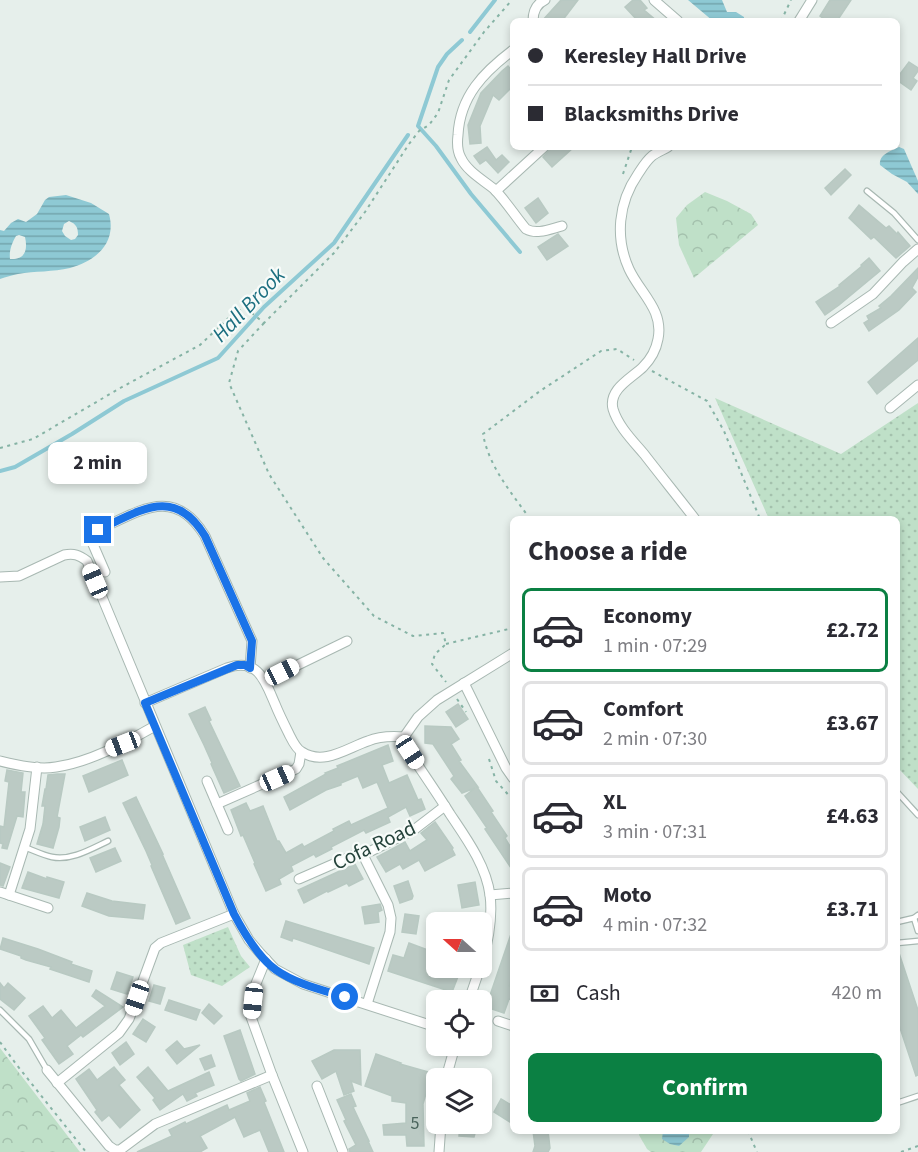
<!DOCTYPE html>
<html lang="en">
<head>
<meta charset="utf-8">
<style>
	:root { --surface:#fff; --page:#f7f7f7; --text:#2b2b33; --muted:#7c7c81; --line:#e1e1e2; --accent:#0b8043 }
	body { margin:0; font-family:"Source Sans 3",sans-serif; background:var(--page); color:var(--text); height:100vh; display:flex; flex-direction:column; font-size:22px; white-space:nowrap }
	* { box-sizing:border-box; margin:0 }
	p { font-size:20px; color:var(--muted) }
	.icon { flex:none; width:33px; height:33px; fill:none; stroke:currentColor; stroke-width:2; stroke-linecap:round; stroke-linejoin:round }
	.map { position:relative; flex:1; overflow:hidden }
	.sheet { position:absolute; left:510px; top:516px; width:390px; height:618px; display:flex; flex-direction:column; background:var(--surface); border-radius:9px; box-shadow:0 3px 9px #0003 }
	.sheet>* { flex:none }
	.banner { position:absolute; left:510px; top:18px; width:390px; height:132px; border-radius:9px; box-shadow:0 3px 9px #0003; display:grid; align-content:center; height:132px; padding:0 18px; background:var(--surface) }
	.needle { width:39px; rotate:291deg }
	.buttons { position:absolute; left:426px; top:912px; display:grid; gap:12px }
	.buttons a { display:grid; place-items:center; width:66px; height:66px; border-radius:9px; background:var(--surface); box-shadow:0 3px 9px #0003; font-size:30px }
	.end { position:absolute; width:27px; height:27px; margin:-14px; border:8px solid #1a73e8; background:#fff; box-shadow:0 0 0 3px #fff }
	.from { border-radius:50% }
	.bubble { position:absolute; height:42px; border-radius:9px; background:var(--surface); box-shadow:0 3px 9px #0003; font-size:20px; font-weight:700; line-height:42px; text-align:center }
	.car { position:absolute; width:18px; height:36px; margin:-18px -9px; border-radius:8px; box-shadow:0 0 4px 2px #0007; background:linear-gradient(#fff 24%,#345 0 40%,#fff 0 76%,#345 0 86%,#fff 0) }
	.banner b { display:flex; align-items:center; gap:21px; height:57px; font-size:22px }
	.banner b+b { border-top:2px solid var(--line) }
	.banner i { width:15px; height:15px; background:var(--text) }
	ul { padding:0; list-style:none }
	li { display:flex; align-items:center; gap:18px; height:84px; margin:0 12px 9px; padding:0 6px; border:3px solid var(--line); border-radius:9px }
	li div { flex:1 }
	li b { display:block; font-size:22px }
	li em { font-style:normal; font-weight:700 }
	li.on { border-color:var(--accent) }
	li>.icon { width:54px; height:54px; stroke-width:1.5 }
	h2 { padding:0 18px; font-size:27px; line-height:72px }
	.pay { display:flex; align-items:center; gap:15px; height:66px; padding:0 18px; font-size:22px }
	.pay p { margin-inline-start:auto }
	.cta { display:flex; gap:12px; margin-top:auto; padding:12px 18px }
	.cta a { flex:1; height:69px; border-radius:9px; background:var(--accent); color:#fff; font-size:24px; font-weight:700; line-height:69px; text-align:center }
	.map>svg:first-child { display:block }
	.green { fill:url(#green-dots) }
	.forest { fill:url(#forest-crowns) }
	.water { fill:url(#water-rules); fill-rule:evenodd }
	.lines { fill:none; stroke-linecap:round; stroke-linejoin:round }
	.stream { stroke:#8ec9d4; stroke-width:4 }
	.building { fill:#bbcac4; stroke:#b8c9c2; stroke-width:1.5 }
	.service-casing { stroke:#a8b8b2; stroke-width:7 }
	.minor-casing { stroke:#a8b8b2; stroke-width:11 }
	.path { stroke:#86b3a5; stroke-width:2; stroke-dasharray:3 4.5; stroke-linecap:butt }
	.service { stroke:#fff; stroke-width:4.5 }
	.minor { stroke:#fff; stroke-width:9 }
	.route { stroke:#1a73e8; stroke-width:8 }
	.labels { text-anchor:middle; stroke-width:4.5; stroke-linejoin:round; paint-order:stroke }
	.number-label { font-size:18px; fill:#4a645c }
	.street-label { font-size:21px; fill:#24423a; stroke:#f7fbf9 }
	.water-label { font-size:22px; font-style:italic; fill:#1c6f80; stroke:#f7fbf9 }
</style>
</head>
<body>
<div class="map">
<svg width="918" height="1152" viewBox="0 0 918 1152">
	<defs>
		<pattern id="green-dots" width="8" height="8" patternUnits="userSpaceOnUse" patternTransform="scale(1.5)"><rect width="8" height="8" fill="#bfe0c8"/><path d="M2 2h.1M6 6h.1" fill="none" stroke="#a4c1ad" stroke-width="1.8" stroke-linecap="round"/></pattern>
		<pattern id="forest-crowns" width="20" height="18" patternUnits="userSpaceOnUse" patternTransform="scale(1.5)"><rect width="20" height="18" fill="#bfe0c8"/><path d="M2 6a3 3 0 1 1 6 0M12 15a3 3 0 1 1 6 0" fill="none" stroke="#a4c1ad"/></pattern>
		<pattern id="water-rules" width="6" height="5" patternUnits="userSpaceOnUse" patternTransform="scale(1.5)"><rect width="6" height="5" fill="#8ec9d4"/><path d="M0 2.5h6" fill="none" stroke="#74a5ad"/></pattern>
	</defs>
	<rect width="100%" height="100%" fill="#e6efeb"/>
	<!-- green -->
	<g class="green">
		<path d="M715,398l126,56 77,-51v386l-21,-22v-248h-128z"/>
		<path d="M228,927l13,29 9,11 -28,19 -31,-11 -8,-30z"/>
	</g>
	<!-- forest -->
	<g class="forest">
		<path d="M705,192l22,9 24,13 7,11 -64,53 -15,-33 -3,-27 11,-13z"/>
		<path d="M0,1048l80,104h-80z"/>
		<path d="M640,1131h75l-14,21h-50l-4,-3 -8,-14z"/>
	</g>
	<!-- water -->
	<g class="water">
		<path d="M688,0h34l5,12h9l8,5v4h-31z"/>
		<path d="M899,147l5,2 14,32v13l-11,-12 -15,-8 -12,-9c-1,-11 11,-14 19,-18z"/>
		<path d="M66,195l25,8 18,11c8,29 -13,47 -39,54 -17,4 -35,3 -52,6 -6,1 -12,3 -18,5v-49l4,1 7,-8 7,-4 8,3 11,-8 8,-14 4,-3zM69,221c7,3 9,6 9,14l-3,4 -4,1 -6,-4 -3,-5 2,-7zM19,235l6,2c3,13 0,23 -15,22 -1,-9 2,-16 6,-23z"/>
		<path d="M663,1131h26v6l-10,9 -9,-2 -8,-5z"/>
	</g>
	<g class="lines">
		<!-- stream -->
		<g class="stream">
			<path d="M470,32l25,-32"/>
			<path d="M462,40l-15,14 -9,13 -20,59 18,20 35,48 49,58"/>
			<path d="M0,471l15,-4 57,-33 52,-33 94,-43 46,-51 70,-64 74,-108"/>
		</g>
	</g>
	<!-- building -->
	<g class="building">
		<path d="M561,0h17l-16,21h-20z"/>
		<path d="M633,0h7l7,8 -3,2 13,11h-19l-13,-14z"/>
		<path d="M830,0h21l-14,21h-10l-7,-5z"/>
		<path d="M909,62l9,6v3l-5,7 4,3 -6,9 -14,-10v-2z"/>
		<path d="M508,66l5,6v14l-14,14 -6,-5 -13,31 1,17 -11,1 -2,-19 13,-32 21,-22z"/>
		<path d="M487,147l9,13 6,-5 7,7 -11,11 -12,-13 -6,4 -6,-8z"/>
		<path d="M552,147h22l-22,20 -9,-10z"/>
		<path d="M845,169l6,6 -20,20 -6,-7z"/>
		<path d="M538,198l10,15 -12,10 -11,-15z"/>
		<path d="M859,205l27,23 3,-2 8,8 1,-2 12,14 -14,12 -22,-21 -3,2 -22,-21z"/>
		<path d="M558,234l10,12 -21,14 -9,-13z"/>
		<path d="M869,258l11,13 -41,34 -14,10 -9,-13 24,-16 -1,-1 23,-19 -1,-1z"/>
		<path d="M918,268v9l-6,11 4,4 -17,18 -30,21 -5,-8 5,-3 -2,-4 14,-8 -2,-2 12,-10z"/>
		<path d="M918,338v22l-41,34 -9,-12z"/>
		<path d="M458,704l10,15 -12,8 -10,-15z"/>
		<path d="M205,707l6,13 -2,1 31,65 -16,7 -13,-29 1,-1 -8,-18 -15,-31z"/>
		<path d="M425,726l26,1 8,12 -8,5 10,16 -2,1 19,26h-1l16,24 -2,1 16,24 -2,2 8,13v20l-28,-42 2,-1 -22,-32 10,-8 -13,5 -4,-5 -7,-9 3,-3 -21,-32 -8,-1z"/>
		<path d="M388,745l5,16 -11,4 7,18 18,-8 11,25 3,-1 4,10 -15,7 -4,-9 -18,10 2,5 -24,11 -2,-3 -33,17 1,2 -16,8 -2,-3 -23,12 2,5 -14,8 2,5 -15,7 -12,-27 1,-1 -12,-28 -2,1 -10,-26 15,-7 4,8 13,-5 14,35h2l7,12 16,-9 2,3 30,-16 -1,-2 16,-8 2,4 37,-17 -11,-26 -14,6 -5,-12 -17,7v2l-15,5 -36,20 -6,-13 42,-23 -1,-1 13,-5 -1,-2z"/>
		<path d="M122,760l6,15 -39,17 -6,-16z"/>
		<path d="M7,770l16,3 -2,19h4l-2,25 -6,-1 -10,33 -5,-1 1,-4 -3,-1v-17l4,1 5,-45 -4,-1z"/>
		<path d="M57,774h8l-8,43 3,1 -1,9 -6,21 -16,-4 6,-20 2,-18h-3l3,-17h1l2,-14z"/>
		<path d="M136,797l27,57h-1l28,64 -14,6 -25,-58 1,-1 -6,-14 -23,-48z"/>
		<path d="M105,817l5,13 -25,11 -5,-14z"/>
		<path d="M435,822l18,26 -1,1 3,6 -30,16 -6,-11 -16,9 -3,-5 -14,8 -9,-15 28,-15 5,9 17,-11 -6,-7z"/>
		<path d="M115,848l6,13 -25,11 -6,-14z"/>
		<path d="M0,863l10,4 -7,19 -3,-1z"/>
		<path d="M355,864l8,15 -14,7 -2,-3 -19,9 -1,-1 -23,12 -6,-13z"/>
		<path d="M28,872l19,7v-2l17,5 -5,16 -37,-10z"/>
		<path d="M408,881l5,15 -1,3 -12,4 -6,-17z"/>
		<path d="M475,882l4,23 -17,3 -4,-23z"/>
		<path d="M87,893l25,8 33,4 -2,14 -34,-3 -27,-10z"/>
		<path d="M380,904l2,6 -4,2 1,10 -14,2 -3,-17z"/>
		<path d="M405,914l14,2 -3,18 -14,-2z"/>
		<path d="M286,921l88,27 -5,16 -76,-26 -1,3 -11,-4z"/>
		<path d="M511,934l2,1v39l-4,12 4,2v12l-4,-1 -5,14 -18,-6z"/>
		<path d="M3,938l35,11 34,13 -1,2 21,7 -3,11 -39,-13 1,-2 -25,-7 -5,-2v-2l-21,-7z"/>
		<path d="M409,943l27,10v15h5l18,6 -7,18 -64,-21 5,-16 11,3z"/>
		<path d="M897,953h2l19,57v65l-2,1 -19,-57z"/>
		<path d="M117,972l16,5 -6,17 -16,-5z"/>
		<path d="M0,983l4,5 4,-5 17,15 -11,12 -14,-11z"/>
		<path d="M154,985l11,3 -5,16 -11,-3z"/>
		<path d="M96,990l27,17 -40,30 -2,-2 -14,11 6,8 -14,10 -17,-24 3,-2 -16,-22 14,-10 9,12 9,-8 15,18 29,-22 -13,-10z"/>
		<path d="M169,1000l31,10 -4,10 -31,-10z"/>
		<path d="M209,1004l13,12 -8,8 -12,-11z"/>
		<path d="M143,1019l12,8 -9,15 -13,-8z"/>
		<path d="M240,1030l15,44 -14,7 -2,-2 -15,-43z"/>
		<path d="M177,1041l7,8 16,-4 -23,19 -11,-14z"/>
		<path d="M126,1042l8,12 -14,11 -8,-12z"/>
		<path d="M334,1050h26l1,35 -10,-4 3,10 -10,4 -8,-24 -14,8 -10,-18z"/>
		<path d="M376,1054l25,9 -1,1 32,9 -9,31 1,42h-17l-1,-11h-22l-1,-10 23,-2v-20l-14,-2v-5l-27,-10z"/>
		<path d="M211,1055l4,11 -10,4 -5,-11z"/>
		<path d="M114,1067l11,13 -6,5 21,25 -20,18 -11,-13 -7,6 -7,-9 2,-2 -21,-31 13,-10 8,11z"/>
		<path d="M148,1067l20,24 41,-19 5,13 -19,8 2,3 -10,5 -4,-7 -23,16 -7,-10 2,-2 -18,-21z"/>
		<path d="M260,1087l6,14 -2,1 20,50h-15l-9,-22 -16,7 -9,-20 -35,19 7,12 -7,4h-63l35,-16 -3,-6 16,-8 1,2 41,-19 2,5 21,-9 -3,-8z"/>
		<path d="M351,1094l5,12 -3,1 16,34h-1l5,11h-23l-1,-3 7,-4 -12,-24 2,-1 -9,-20z"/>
		<path d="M501,1099l12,7v18l-19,-12z"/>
		<path d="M460,1125l17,1 -3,11 -15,-1z"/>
		<path d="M533,1131h15l2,17 -2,4h-15l2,-6z"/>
	</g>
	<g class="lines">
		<defs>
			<g id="service">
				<path d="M867,191l27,22 24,27"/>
				<path d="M897,792l21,23"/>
				<path d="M24,847c9,3 18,8 28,10 19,4 39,-8 56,-16"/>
				<path d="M914,918l4,13"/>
				<path d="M897,922l17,-4 4,-3"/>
				<path d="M897,943l21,-2"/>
				<path d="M0,1010l29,29 18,31"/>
				<path d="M897,1103l21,-7"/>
			</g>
			<g id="minor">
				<path d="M654,0l24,21"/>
				<path d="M533,21c0,-9 3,-17 12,-21"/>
				<path d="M799,21l13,-21"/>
				<path d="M513,50c-29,22 -53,46 -55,85 -1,8 -1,16 3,23 6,13 22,22 33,31 12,12 21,27 32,40 11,6 24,0 36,-3"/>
				<path d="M668,147c-5,3 -11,5 -16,9 -6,5 -10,12 -14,18 -20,29 -23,64 -9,95 11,24 35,41 29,70 -2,11 -7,20 -15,28 -11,11 -35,22 -30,42 5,17 20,32 31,45 17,22 34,43 51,65"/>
				<path d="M496,191l48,-44"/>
				<path d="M831,323l42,-29 30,-32 15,-13"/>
				<path d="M890,408l28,-23"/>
				<path d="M105,572l-13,-30c0,-6 1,-9 6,-12 42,-19 76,-45 107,6l47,105 -2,27"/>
				<path d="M0,577l19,-1 45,-21c10,-2 15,0 23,6l147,353 15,26 11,13 15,16 28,15 133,43"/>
				<path d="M265,681l82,-40"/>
				<path d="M464,683l42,85 7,10"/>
				<path d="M145,703l82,-35c31,-11 38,13 48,36 4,10 9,20 14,30 3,6 7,15 13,18 22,14 45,-4 66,-11 12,-5 24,-5 36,-4"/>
				<path d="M0,761c17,4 38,9 56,6 34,-5 69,-24 99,-41"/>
				<path d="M207,781l21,49"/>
				<path d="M217,804l79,-35 3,-5 2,-12"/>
				<path d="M362,853l26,52 3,13 -1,14 -23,72"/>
				<path d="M299,879l55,-24 17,-4 44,-22 30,-23"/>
				<path d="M0,892l48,16"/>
				<path d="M9,895l21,-66 7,-62"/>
				<path d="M490,895l23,-2"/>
				<path d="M266,959l-11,27 -4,31 21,58 31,77"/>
				<path d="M482,963c6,-21 11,-45 8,-68 -4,-30 -24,-57 -40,-81 -13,-21 -27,-41 -41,-62l-5,-15 14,-20 19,-17 76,-47"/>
				<path d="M469,1000l11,-32"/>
				<path d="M498,1021l15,5"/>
				<path d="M47,1070l62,76 6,4h5l35,-26 117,-49"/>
				<path d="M446,1078l9,-32"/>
				<path d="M57,1083l62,-50 10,-14 26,-71 6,-5 73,-29"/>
				<path d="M317,1086l26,66"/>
				<path d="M439,1152l2,-28"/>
			</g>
		</defs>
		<!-- service casing -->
		<use href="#service" class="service-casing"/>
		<!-- minor casing -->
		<use href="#minor" class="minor-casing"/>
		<!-- path -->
		<g class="path">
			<path d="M781,21l10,-21"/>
			<path d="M623,174l9,-27"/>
			<path d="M264,323l-26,28 -9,32 40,91 54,84 51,58 39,20 30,-3 3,11 -11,10 -3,10 14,18"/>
			<path d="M652,371l55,30 17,30 36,88"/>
			<path d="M0,448l33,-9 89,-52 78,-42 36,-34 11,-2 17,14 70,-70 31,-41 44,-68 10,-13 10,-6 9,-12 11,-33 35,-48 28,-32"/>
			<path d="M530,519c-19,-27 -41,-52 -47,-85l57,-43 61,-40 16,-2 17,11"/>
			<path d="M446,644l67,-16"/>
			<path d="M457,699l9,13"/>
			<path d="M489,759l7,22 17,19"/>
			<path d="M0,1042l16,22 70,88"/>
			<path d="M748,1131l9,21"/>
			<path d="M901,1152l17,-6"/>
		</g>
		<!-- service -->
		<use href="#service" class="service"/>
		<!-- minor -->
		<use href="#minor" class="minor"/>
	</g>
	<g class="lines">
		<!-- route -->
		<path class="route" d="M98,530c42,-19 76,-45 107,6l47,105 -2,27 -5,-3h-8l-92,38 89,211c10,19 24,43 42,56 20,14 46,20 69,27"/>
	</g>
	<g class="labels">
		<!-- number labels -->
		<g class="number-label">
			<text x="415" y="1129">5</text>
		</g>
		<!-- street labels -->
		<g class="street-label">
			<text transform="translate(374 845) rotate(-25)" y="7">Cofa Road</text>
		</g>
		<!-- water labels -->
		<g class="water-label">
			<text transform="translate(248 304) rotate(-46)" y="8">Hall Brook</text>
		</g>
	</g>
</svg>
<div class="buttons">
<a><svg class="needle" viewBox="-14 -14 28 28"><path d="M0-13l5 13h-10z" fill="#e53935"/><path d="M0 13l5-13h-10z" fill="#7c7c81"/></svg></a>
<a><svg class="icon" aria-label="locate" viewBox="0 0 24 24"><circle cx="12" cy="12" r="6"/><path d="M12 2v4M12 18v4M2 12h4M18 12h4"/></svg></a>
<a><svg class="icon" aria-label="layers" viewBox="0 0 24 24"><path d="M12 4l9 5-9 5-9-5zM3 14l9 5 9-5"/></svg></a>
</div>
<i class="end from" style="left:345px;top:997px"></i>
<i class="end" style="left:98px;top:530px"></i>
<div class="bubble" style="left:48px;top:442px;width:99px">2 min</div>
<i class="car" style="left:95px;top:581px;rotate:337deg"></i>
<i class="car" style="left:282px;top:672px;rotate:63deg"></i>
<i class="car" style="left:123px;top:744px;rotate:249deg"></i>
<i class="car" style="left:410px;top:752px;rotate:147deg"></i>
<i class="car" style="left:277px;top:778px;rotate:66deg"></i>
<i class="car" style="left:137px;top:998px;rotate:199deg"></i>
<i class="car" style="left:253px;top:1001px;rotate:186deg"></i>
<div class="banner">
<b><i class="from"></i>Keresley Hall Drive</b>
<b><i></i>Blacksmiths Drive</b>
</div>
<section class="sheet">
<h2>Choose a ride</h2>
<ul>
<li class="on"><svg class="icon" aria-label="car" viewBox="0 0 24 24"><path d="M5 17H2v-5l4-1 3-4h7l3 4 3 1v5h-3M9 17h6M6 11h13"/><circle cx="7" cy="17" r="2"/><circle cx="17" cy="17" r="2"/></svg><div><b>Economy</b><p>1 min · 07:29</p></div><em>£2.72</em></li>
<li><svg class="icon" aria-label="car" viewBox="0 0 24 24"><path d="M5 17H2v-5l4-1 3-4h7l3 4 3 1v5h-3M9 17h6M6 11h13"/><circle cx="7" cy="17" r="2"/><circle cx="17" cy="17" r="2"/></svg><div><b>Comfort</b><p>2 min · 07:30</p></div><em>£3.67</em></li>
<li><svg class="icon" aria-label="car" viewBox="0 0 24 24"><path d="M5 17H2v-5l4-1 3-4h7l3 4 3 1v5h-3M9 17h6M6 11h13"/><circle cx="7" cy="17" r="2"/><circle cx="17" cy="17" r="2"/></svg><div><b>XL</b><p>3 min · 07:31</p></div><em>£4.63</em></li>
<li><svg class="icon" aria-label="car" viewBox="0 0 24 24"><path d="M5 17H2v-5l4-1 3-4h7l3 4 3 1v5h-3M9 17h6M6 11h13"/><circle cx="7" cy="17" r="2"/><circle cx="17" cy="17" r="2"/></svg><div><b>Moto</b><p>4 min · 07:32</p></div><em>£3.71</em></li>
</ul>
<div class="pay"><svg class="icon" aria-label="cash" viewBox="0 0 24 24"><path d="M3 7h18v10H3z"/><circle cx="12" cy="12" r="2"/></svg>Cash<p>420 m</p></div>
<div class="cta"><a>Confirm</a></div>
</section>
</div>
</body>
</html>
